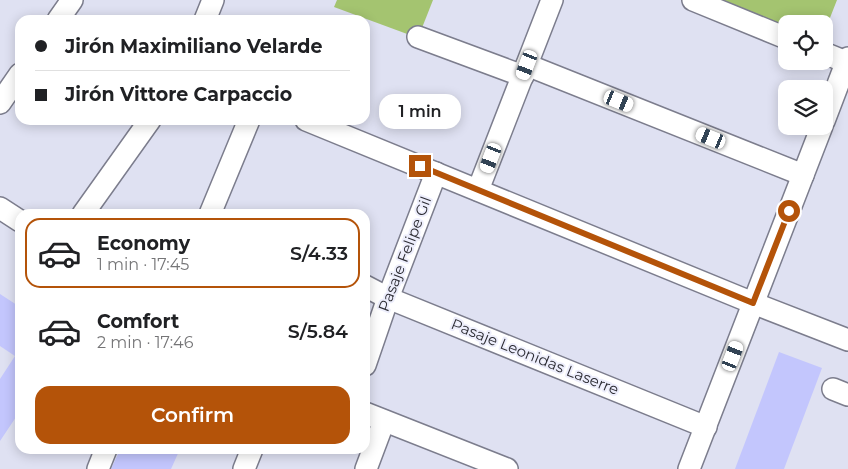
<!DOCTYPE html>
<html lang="en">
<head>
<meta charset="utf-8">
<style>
	:root { --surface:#fff; --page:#f6f6f6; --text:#202124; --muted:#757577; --line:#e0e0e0; --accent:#b45309 }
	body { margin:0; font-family:Montserrat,sans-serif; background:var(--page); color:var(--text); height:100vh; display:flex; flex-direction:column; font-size:19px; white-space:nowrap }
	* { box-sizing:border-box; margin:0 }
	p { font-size:16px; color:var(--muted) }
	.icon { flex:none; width:28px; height:28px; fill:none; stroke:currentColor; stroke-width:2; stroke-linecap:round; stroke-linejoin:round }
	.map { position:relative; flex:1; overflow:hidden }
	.details { position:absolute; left:15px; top:209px; width:355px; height:245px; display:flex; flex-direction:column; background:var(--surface); border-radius:15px; box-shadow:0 2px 12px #0003 }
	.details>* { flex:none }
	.banner { position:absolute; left:15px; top:15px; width:355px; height:110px; border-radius:15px; box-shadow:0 2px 12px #0003; display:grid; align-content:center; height:110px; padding:0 20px; background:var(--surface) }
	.fabs { position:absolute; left:778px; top:15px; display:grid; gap:10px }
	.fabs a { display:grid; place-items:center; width:55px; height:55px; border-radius:10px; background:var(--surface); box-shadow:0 2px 12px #0003; font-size:25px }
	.end { position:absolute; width:22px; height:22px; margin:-11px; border:6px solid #b45309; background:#fff; box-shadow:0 0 0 2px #fff }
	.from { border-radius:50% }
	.bubble { position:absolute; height:35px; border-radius:15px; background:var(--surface); box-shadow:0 2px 12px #0003; font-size:16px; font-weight:600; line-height:35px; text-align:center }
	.car { position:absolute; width:15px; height:30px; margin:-15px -8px; border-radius:6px; box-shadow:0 0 4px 1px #0007; background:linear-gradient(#fff 24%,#345 0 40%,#fff 0 76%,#345 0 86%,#fff 0) }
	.banner b { display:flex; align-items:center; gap:18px; height:48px; font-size:19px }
	.banner b+b { border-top:1px solid var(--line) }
	.banner i { width:12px; height:12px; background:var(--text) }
	ul { padding:9px 0 0; list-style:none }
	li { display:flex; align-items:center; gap:15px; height:70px; margin:0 10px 8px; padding:0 10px; border:2px solid transparent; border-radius:15px }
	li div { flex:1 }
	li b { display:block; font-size:19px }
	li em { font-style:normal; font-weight:600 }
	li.selected { border-color:var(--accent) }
	li>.icon { width:45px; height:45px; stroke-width:1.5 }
	.action { display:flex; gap:10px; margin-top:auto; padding:10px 20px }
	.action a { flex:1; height:58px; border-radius:15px; background:var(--accent); color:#fff; font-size:20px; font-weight:600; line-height:58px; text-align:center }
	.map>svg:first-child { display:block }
	.green { fill:#a4c470 }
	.building { fill:#c3c6fd }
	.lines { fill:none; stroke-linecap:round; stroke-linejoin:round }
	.minor-casing { stroke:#7c7d8d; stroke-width:24 }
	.minor { stroke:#fff; stroke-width:21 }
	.route { stroke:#b45309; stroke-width:6 }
	.labels { text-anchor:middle; stroke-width:4; stroke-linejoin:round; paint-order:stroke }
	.street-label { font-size:15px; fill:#2c2c33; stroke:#edeefc }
</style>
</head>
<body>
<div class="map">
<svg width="848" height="469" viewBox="0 0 848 469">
	<rect width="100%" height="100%" fill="#dfe1f2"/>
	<!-- green -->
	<g class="green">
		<path d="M337,0h96l-15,38 -84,-31z"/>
		<path d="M712,0h125l-13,33v-9h-38v6z"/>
	</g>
	<!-- building -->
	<g class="building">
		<path d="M0,294l20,13v104l-20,30v-62l15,-23 -15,-10z"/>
		<path d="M779,352l43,16 -38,101h-49z"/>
		<path d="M118,449h62l-9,20h-60l7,-15z"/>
	</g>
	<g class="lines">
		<defs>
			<g id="minor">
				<path d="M693,0l93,38"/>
				<path d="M58,20l14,-20"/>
				<path d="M205,20l8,-20"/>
				<path d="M418,37l105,39"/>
				<path d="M824,53l22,9"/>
				<path d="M527,65l276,110"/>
				<path d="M0,103l20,-29"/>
				<path d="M306,120l447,183 95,37"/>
				<path d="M824,121l24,-63"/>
				<path d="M478,190l74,-190"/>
				<path d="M0,208l20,13"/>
				<path d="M83,214l67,-94"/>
				<path d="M210,214l39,-94"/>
				<path d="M365,286l23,12 318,129"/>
				<path d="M365,365l23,-67 48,-125"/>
				<path d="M833,389l15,6"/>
				<path d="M365,413l142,56"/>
				<path d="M98,469l8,-20"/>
				<path d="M244,469l8,-20"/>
				<path d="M366,469l18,-48"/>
				<path d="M689,469l133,-343"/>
			</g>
		</defs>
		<!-- minor casing -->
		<use href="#minor" class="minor-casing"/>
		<!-- minor -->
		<use href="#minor" class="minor"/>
	</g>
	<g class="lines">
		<!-- route -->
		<path class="route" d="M420,166l333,137 36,-92"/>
	</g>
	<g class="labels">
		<!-- street labels -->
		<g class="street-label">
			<text transform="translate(405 254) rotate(-69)" y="5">Pasaje Felipe Gil</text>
			<text transform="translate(535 357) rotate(22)" y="5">Pasaje Leonidas Laserre</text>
		</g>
	</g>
</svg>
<div class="fabs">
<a><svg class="icon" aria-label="locate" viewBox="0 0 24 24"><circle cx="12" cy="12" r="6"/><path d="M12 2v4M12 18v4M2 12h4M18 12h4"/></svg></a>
<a><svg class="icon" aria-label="layers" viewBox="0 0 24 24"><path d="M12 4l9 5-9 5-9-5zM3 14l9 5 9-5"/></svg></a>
</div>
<i class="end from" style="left:789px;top:211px"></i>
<i class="end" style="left:420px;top:166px"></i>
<div class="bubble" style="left:379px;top:94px;width:82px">1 min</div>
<i class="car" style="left:527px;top:65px;rotate:201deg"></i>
<i class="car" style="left:619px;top:101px;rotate:112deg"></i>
<i class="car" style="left:711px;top:138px;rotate:292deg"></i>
<i class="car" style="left:491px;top:158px;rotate:201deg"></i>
<i class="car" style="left:733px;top:356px;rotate:21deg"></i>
<div class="banner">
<b><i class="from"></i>Jirón Maximiliano Velarde</b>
<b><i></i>Jirón Vittore Carpaccio</b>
</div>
<section class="details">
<ul>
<li class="selected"><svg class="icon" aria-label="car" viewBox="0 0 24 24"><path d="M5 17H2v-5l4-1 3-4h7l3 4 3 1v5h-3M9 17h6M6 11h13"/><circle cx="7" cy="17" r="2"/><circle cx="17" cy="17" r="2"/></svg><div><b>Economy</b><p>1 min · 17:45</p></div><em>S/4.33</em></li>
<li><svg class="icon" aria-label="car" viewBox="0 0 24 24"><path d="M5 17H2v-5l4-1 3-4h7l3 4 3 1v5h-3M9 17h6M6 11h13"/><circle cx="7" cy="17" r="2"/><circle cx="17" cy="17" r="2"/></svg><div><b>Comfort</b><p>2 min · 17:46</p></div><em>S/5.84</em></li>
</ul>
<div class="action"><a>Confirm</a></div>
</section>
</div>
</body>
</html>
